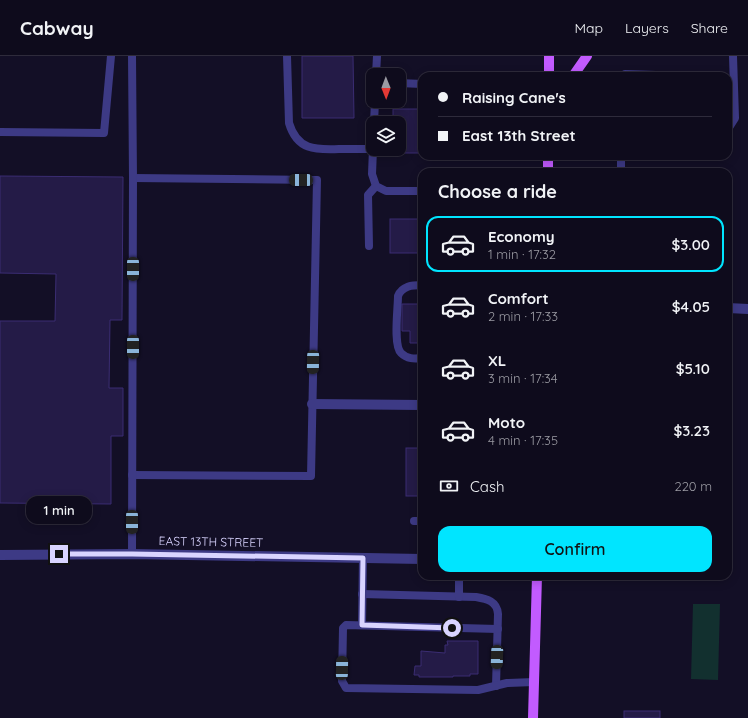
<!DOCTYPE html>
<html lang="en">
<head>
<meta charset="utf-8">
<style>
	:root { --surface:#0e0b1c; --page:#171425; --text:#f1f3f6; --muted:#9b9ba3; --line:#2e2b3b; --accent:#00e5ff }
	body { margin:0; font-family:Quicksand,sans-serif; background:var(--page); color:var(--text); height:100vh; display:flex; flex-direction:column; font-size:15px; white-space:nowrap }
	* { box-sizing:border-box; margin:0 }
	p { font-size:13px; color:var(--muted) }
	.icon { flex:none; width:22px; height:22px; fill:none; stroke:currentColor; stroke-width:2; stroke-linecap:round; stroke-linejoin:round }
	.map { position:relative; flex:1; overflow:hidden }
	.drawer { position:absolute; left:418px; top:112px; width:314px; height:412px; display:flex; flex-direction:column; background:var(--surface); border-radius:12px; box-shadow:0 2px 10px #0003,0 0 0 1px var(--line) }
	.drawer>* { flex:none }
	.banner { position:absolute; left:418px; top:16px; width:314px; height:88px; border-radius:12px; box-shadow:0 2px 10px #0003,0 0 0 1px var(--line); display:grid; align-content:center; height:88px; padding:0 20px; background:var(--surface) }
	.needle { width:26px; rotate:179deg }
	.controls { position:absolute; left:366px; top:12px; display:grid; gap:8px }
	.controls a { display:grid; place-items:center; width:40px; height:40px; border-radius:8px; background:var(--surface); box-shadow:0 2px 10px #0003,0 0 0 1px var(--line); font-size:20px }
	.end { position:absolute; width:18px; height:18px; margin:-9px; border:5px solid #d9d4ff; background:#111; box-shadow:0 0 0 2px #111 }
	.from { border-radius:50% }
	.bubble { position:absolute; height:28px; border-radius:12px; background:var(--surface); box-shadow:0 2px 10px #0003,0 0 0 1px var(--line); font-size:13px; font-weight:600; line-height:28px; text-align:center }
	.car { position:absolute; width:12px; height:24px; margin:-12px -6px; border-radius:5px; box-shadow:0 0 3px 1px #0007; background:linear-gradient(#222 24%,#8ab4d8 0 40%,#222 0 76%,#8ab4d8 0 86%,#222 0) }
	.banner b { display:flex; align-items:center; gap:14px; height:38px; font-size:15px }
	.banner b+b { border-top:1px solid var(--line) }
	.banner i { width:10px; height:10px; background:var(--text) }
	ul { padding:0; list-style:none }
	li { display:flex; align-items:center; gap:12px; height:56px; margin:0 8px 6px; padding:0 12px; border:2px solid transparent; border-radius:12px }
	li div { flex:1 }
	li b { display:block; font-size:15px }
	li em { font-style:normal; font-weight:600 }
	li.on { border-color:var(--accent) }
	li>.icon { width:36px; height:36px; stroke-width:1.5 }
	h2 { padding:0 20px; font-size:18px; line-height:48px }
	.pay { display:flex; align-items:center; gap:10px; height:44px; padding:0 20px; font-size:15px }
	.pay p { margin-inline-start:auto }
	.cta { display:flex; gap:8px; margin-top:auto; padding:8px 20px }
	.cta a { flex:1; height:46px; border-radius:12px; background:var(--accent); color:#111; font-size:16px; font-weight:600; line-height:46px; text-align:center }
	header { display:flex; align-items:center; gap:24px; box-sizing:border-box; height:56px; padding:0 20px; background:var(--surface); border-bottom:1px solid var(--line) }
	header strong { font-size:19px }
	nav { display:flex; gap:22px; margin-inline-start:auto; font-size:14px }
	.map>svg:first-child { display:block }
	.green { fill:#12302f }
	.building { fill:#241b47; stroke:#3b2d73 }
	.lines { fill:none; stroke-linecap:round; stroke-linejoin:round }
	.service { stroke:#3d3a85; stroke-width:8 }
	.minor { stroke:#3d3a85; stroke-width:10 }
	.tertiary { stroke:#3d3a85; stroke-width:10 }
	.primary { stroke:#c25bff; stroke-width:10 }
	.route { stroke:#d9d4ff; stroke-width:5 }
	.labels { text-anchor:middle; stroke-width:4; stroke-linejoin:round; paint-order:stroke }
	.street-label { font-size:12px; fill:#d9d4ff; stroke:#130f26 }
</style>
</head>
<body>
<header>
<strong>Cabway</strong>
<nav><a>Map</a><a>Layers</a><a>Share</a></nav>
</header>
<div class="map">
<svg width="748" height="662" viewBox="0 0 748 662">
	<rect width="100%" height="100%" fill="#130f26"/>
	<!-- green -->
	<path class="green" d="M693,548h27l-2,76 -27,-1z"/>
	<!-- building -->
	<g class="building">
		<path d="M302,0h51l1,62h-52z"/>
		<path d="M393,53h29v44h-29v-4h6v-26h-6z"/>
		<path d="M652,100h39v4l-39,-1z"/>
		<path d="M0,120l123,1 -1,143h-12l-1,68h14v48h-12v68l-111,-1v-182h55l1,-47 -56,-1z"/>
		<rect x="390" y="163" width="32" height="34"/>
		<path d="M402,248h20v39h-12v-12h-8z"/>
		<rect x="406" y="392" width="16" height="48"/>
		<path d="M447,585h31v33h-8v2h-17v1h-34v-2h-5l1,-9h6v-15l24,2v-8h3z"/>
		<rect x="624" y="655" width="36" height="7"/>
	</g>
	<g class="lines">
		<!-- service -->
		<g class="service">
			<path d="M287,0l2,67c8,27 26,27 50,26 11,0 23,0 34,0"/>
			<path d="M376,19l1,-19"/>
			<path d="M624,20l1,-2 62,2"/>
			<path d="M399,27l23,1"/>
			<path d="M374,67l1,-22"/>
			<path d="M728,73l7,-11 -2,-62"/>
			<path d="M0,76l104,1 7,-77"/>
			<path d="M373,93l-1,25 4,12 10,5h36"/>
			<path d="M621,116v-16"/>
			<path d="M369,190l-1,-51 8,-9"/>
			<path d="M422,229c-10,0 -20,1 -24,11 0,12 -5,49 3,57 6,6 13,6 21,5"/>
			<path d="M132,419l179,1 6,-296 -184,-2"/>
			<path d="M414,465h8"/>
			<path d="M132,498l1,-376 -1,-122"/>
			<path d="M362,538l114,3c11,2 21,4 22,17l-2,72"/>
			<path d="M459,541v-21"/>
			<path d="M362,569l1,-68"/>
			<path d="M498,573l-152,-4 -3,3 -1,53 4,7 132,2 29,-7 27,-1"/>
		</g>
		<!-- minor -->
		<g class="minor">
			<path d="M728,252l20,1"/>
			<path d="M312,348l110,1"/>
		</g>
		<!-- tertiary -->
		<path class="tertiary" d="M0,499l132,-1 290,5"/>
		<!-- primary -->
		<g class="primary">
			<path d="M549,20v-20"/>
			<path d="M573,20l14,-20"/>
			<path d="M548,116v-16"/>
			<path d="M533,662l4,-142"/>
		</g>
	</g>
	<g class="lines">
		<!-- route -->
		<path class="route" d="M59,498h73l231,4 -1,67 90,3"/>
	</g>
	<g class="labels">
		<!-- street labels -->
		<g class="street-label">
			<text transform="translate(211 486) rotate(1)" y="4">EAST 13TH STREET</text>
		</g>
	</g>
</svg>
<div class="controls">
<a><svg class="needle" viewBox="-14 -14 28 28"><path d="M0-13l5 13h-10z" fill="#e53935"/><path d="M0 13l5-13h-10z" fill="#9b9ba3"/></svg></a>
<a><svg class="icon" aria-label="layers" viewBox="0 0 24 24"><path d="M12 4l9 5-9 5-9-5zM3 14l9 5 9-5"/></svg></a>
</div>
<i class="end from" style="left:452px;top:572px"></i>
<i class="end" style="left:59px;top:498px"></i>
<div class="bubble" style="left:26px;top:440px;width:66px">1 min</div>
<i class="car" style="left:301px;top:124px;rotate:271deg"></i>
<i class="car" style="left:133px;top:213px;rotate:180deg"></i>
<i class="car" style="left:133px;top:291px;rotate:180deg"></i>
<i class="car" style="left:313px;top:306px;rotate:181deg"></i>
<i class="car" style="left:132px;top:466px;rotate:180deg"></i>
<i class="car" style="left:497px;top:601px;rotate:182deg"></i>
<i class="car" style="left:342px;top:612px;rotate:1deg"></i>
<div class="banner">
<b><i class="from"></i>Raising Cane's</b>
<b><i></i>East 13th Street</b>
</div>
<section class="drawer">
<h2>Choose a ride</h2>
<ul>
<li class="on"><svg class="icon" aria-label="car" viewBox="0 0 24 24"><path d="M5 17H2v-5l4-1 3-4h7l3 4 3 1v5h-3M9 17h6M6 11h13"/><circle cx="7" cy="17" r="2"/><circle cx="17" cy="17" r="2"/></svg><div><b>Economy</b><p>1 min · 17:32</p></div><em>$3.00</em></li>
<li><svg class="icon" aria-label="car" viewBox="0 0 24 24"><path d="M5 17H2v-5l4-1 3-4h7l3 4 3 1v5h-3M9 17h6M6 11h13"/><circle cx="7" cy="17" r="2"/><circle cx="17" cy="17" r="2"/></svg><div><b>Comfort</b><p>2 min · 17:33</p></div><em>$4.05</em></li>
<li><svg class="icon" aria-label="car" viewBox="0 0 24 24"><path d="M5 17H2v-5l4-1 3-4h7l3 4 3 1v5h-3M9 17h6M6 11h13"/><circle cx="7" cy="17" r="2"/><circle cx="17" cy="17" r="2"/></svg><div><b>XL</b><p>3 min · 17:34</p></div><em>$5.10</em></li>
<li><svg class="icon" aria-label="car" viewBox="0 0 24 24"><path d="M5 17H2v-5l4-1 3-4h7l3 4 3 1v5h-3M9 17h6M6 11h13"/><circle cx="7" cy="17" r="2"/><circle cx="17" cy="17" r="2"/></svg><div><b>Moto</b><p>4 min · 17:35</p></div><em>$3.23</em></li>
</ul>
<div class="pay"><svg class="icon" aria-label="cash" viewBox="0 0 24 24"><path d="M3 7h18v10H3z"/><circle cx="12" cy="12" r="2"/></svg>Cash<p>220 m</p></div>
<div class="cta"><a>Confirm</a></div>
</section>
</div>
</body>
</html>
